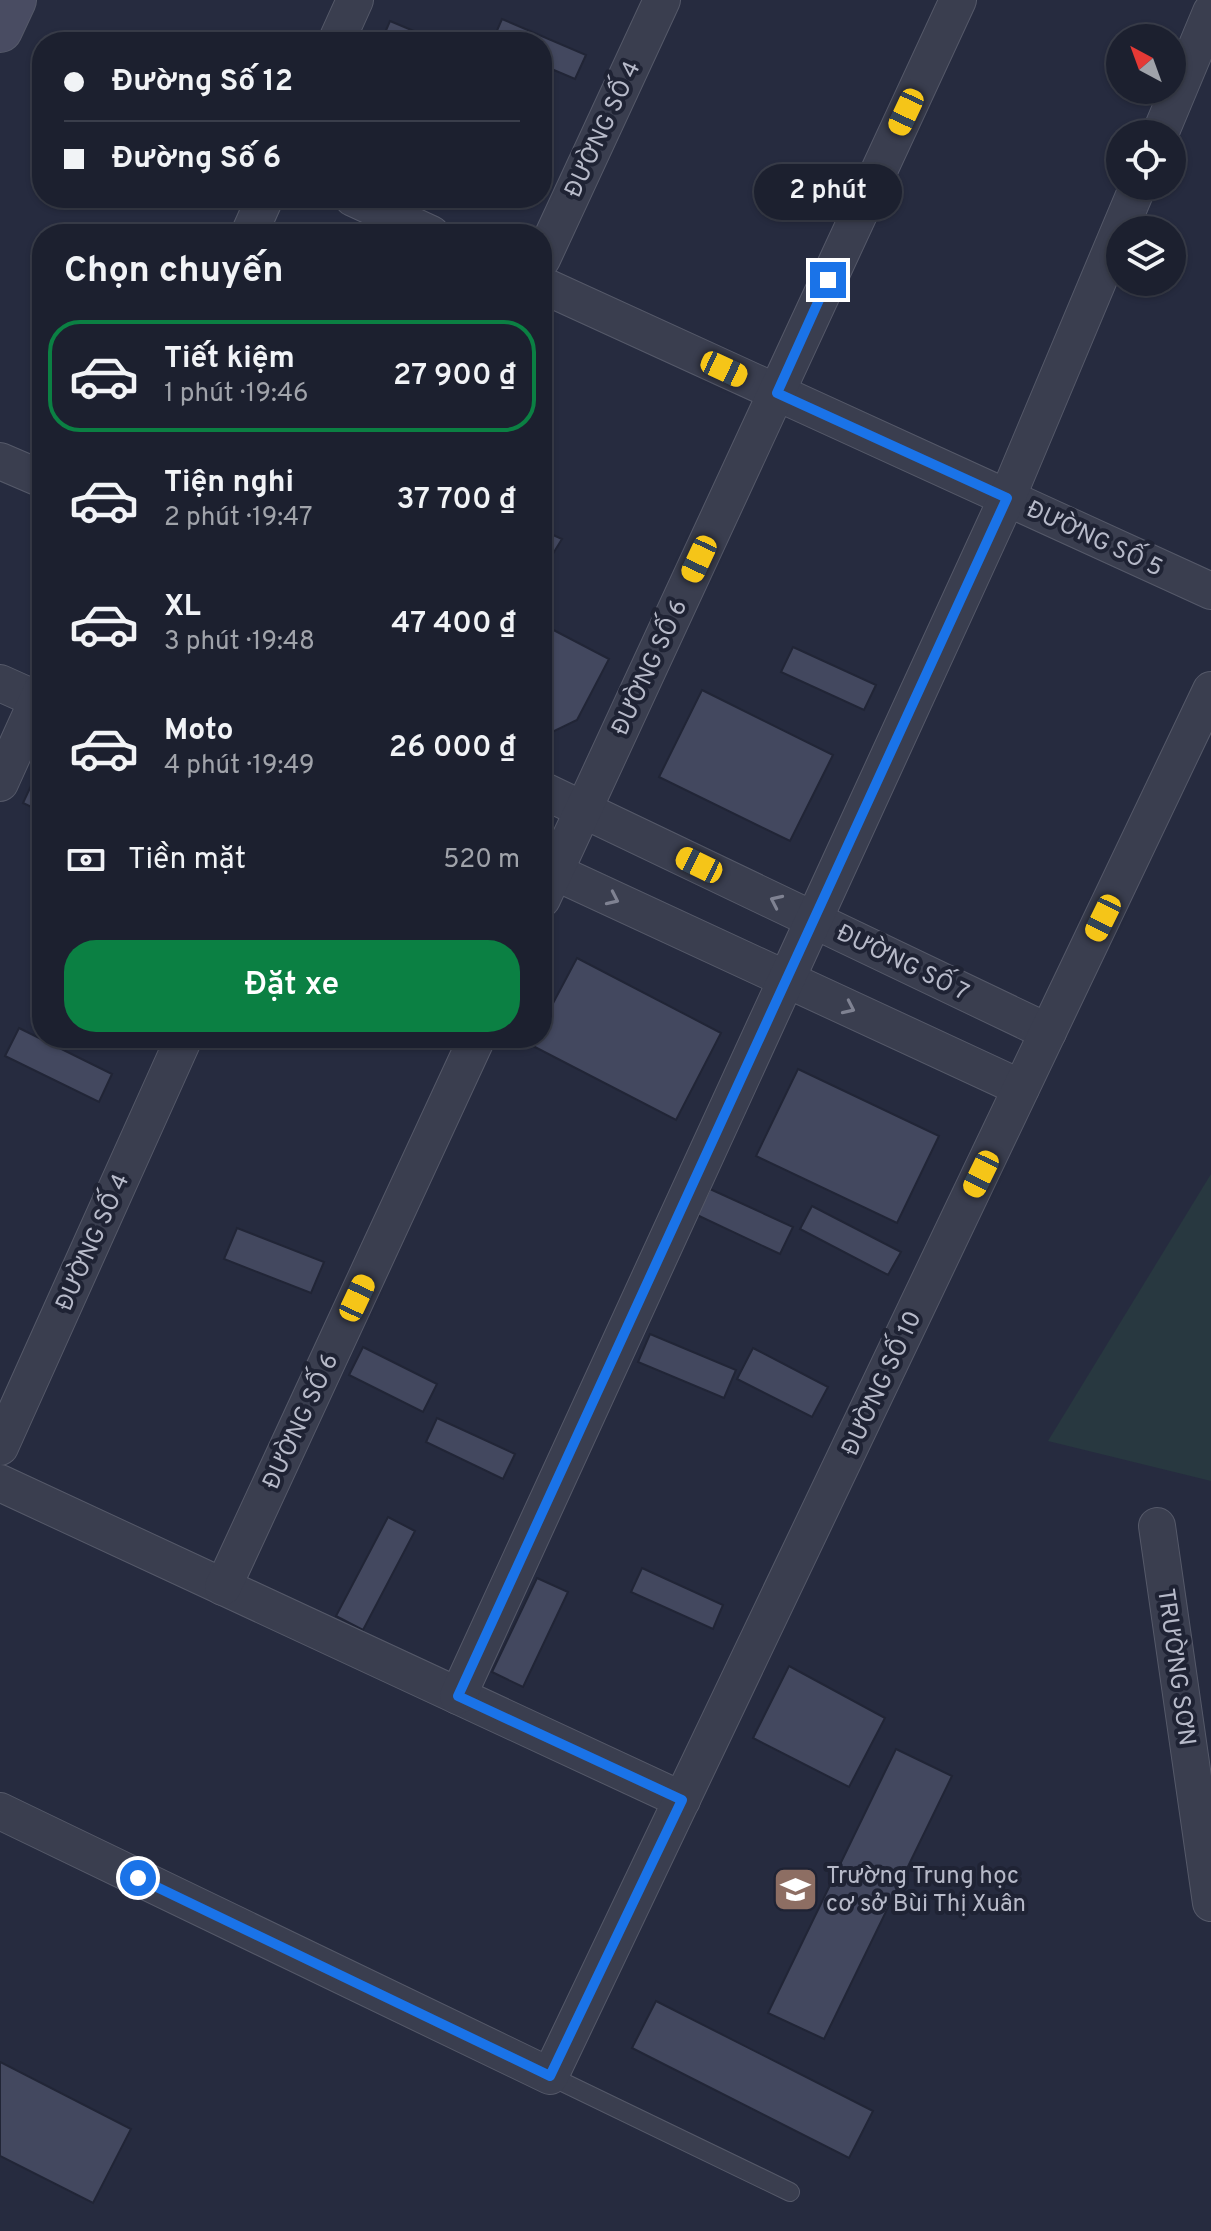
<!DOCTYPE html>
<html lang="vi">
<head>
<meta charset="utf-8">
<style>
	:root { --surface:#1c202f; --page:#252837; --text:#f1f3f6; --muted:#a0a3aa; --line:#3a3e4b; --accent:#0b8043 }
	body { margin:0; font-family:Overpass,sans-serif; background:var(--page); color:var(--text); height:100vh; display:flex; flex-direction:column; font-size:30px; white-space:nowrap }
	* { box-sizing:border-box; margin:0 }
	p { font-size:26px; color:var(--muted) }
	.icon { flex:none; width:44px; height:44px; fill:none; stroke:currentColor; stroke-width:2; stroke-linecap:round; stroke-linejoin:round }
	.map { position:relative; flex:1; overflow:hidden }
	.drawer { position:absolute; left:32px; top:224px; width:520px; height:824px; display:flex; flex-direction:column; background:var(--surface); border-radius:32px; box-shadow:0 2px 6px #0004,0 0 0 2px var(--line) }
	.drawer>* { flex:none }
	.top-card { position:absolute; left:32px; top:32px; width:520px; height:176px; border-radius:32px; box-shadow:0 2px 6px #0004,0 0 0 2px var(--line); display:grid; align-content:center; height:176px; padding:0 32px; background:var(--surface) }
	.needle { width:52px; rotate:319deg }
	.controls { position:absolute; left:1106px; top:24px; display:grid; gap:16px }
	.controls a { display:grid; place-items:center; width:80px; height:80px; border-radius:50%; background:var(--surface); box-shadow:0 2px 6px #0004,0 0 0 2px var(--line); font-size:40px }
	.end { position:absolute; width:36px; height:36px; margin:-18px; border:10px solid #1a73e8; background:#fff; box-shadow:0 0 0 4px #fff }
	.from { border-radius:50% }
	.bubble { position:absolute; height:56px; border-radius:28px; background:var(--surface); box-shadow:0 2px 6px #0004,0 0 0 2px var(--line); font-size:26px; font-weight:600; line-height:56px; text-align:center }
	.car { position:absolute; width:24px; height:48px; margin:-24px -12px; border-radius:10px; box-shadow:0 0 6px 2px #0007; background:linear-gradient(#f5c518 24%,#345 0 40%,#f5c518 0 76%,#345 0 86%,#f5c518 0) }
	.top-card b { display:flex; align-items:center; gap:28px; height:76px; font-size:30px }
	.top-card b+b { border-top:2px solid var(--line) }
	.top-card i { width:20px; height:20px; background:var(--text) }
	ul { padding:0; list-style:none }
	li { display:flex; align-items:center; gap:24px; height:112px; margin:0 16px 12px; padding:0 16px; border:4px solid transparent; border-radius:32px }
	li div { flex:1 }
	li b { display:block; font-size:30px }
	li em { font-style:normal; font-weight:600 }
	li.selected { border-color:var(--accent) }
	li>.icon { width:72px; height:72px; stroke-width:1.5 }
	h2 { padding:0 32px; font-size:36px; line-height:96px }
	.pay { display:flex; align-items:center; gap:20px; height:88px; padding:0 32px; font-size:30px }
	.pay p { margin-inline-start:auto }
	.primary-button { display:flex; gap:16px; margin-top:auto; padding:16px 32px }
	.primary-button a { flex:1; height:92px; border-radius:32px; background:var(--accent); color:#fff; font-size:32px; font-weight:600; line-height:92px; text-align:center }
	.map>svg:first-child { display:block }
	.green { fill:#283840 }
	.building { fill:#43485f; stroke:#212536; stroke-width:2 }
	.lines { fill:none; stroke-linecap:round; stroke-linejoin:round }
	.lane-casing { stroke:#555969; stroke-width:20 }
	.street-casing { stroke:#555969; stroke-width:38 }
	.secondary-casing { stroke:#555969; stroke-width:46 }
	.lane { stroke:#3a3e4f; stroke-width:18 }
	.street { stroke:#3a3e4f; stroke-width:36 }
	.secondary { stroke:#494c62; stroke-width:44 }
	.oneway { stroke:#7f8292 }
	.route { stroke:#1a73e8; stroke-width:10 }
	.labels { text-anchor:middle; stroke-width:8; stroke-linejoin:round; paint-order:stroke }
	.street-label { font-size:24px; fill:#b7bac9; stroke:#1f2334 }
	.poi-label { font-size:24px; fill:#b7bac9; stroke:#1f2334; text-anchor:start }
</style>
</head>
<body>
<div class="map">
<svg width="1211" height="2231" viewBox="0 0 1211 2231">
	<rect width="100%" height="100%" fill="#262b3f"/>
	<!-- green -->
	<path class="green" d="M1211,1174v307l-163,-40z"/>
	<!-- building -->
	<g class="building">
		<path d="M502,19l84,36 -11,24 -33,-14v-23h-50z"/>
		<path d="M390,21l50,21h-59z"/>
		<path d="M542,530l20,9 -16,26 -4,-2z"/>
		<path d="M542,624l67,35 -32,61 -35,17z"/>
		<path d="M793,647l83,38 -12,25 -83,-38z"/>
		<path d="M702,690l131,65 -43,86 -131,-64z"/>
		<path d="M42,762v50l-19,-9z"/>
		<path d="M577,958l144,75 -45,87 -145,-75 4,-7h7v-14z"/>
		<path d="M19,1028l93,46 -13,28 -94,-46z"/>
		<path d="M798,1069l141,67 -42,87 -141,-67z"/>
		<path d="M710,1189l83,38 -13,27 -83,-39z"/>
		<path d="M812,1206l89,46 -13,23 -88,-46z"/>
		<path d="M237,1228l87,34 -13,31 -87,-34z"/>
		<path d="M650,1334l86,36 -12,28 -86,-36z"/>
		<path d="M363,1347l74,37 -14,28 -74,-37z"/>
		<path d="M753,1348l75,39 -16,30 -75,-38z"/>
		<path d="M437,1418l78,36 -12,25 -77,-37z"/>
		<path d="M388,1517l27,14 -52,99 -27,-14z"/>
		<path d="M642,1568l81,37 -10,24 -82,-37z"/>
		<path d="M537,1578l31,14 -45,95 -31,-15z"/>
		<path d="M789,1666l96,52 -36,69 -96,-49z"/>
		<path d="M896,1749l56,27 -128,263 -56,-26z"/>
		<path d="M656,2001l217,110 -24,47 -217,-110z"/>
		<path d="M0,2062l131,67 -38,74 -93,-47z"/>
	</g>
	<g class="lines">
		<defs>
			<path id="lane" d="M550,2076l240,116"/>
			<g id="street">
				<path d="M336,42l19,-42"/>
				<path d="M1160,134l51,-122"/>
				<path d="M353,198l78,36"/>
				<path d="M249,234l16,-36"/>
				<path d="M542,259l120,-259"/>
				<path d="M542,285l669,306"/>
				<path d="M0,461l42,18"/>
				<path d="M0,683l38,17"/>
				<path d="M0,783l42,-93"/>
				<path d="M542,790l506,242"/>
				<path d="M542,866l479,222"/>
				<path d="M542,899l416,-899"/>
				<path d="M0,1447l184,-409"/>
				<path d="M0,1483l682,317"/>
				<path d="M1157,1526l54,377"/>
				<path d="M223,1587l254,-549"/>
				<path d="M458,1696l549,-1198 131,-312"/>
				<path d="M0,1811l550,265 661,-1386"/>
			</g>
			<path id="secondary" d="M0,30l14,-30"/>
		</defs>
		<!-- lane casing -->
		<use href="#lane" class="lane-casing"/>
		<!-- street casing -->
		<use href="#street" class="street-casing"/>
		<!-- secondary casing -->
		<use href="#secondary" class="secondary-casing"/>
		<!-- lane -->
		<use href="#lane" class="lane"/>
		<!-- street -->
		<use href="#street" class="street"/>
		<!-- secondary -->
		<use href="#secondary" class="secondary"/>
	</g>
	<!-- one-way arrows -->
	<defs><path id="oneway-chevron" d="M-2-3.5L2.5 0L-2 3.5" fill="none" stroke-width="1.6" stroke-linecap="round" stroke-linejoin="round" transform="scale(2)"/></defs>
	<g class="oneway">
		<use href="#oneway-chevron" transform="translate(613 899) rotate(25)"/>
		<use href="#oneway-chevron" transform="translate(776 901) rotate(-155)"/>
		<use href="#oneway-chevron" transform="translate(849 1008) rotate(25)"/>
	</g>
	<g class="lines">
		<!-- route -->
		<path class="route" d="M138,1878l412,198 132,-276 -224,-104 549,-1198 -230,-105 51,-113"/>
	</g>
	<!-- icons -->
	<defs>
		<symbol id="school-square" viewBox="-11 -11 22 22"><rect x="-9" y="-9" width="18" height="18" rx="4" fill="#8d6e63" stroke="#1f2334"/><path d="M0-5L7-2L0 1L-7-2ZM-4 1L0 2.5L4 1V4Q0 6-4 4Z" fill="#fff"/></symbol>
	</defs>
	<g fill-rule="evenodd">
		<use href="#school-square" x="770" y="1864" width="51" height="51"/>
	</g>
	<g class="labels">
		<!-- street labels -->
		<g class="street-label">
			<text transform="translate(602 129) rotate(-65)" y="8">ĐƯỜNG SỐ 4</text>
			<text transform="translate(1095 538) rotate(25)" y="8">ĐƯỜNG SỐ 5</text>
			<text transform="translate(649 667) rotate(-65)" y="8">ĐƯỜNG SỐ 6</text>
			<text transform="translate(903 962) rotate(26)" y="8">ĐƯỜNG SỐ 7</text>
			<text transform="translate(92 1242) rotate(-66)" y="8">ĐƯỜNG SỐ 4</text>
			<text transform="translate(881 1383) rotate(-65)" y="8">ĐƯỜNG SỐ 10</text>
			<text transform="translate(300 1421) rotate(-65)" y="8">ĐƯỜNG SỐ 6</text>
			<text transform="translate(1177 1667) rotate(82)" y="8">TRƯỜNG SƠN</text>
		</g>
		<!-- poi labels -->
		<g class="poi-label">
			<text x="826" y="1883">Trường Trung học<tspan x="826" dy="28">cơ sở Bùi Thị Xuân</tspan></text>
		</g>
	</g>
</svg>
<div class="controls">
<a><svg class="needle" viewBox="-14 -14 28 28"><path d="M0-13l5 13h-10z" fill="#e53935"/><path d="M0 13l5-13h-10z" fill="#a0a3aa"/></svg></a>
<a><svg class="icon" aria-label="locate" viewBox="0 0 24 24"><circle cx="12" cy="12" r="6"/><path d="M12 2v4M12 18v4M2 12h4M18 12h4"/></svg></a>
<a><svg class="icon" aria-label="layers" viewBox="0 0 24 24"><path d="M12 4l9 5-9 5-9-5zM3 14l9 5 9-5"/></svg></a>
</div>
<i class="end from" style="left:138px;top:1878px"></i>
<i class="end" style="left:828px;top:280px"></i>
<div class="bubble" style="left:754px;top:164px;width:148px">2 phút</div>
<i class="car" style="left:906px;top:112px;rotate:205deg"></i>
<i class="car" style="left:724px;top:369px;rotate:115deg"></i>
<i class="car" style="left:699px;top:559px;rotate:205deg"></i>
<i class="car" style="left:699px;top:865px;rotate:296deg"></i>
<i class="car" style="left:1103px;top:918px;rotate:206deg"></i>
<i class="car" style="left:981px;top:1174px;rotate:206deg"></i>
<i class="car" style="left:357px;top:1298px;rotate:25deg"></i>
<div class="top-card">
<b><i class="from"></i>Đường Số 12</b>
<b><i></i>Đường Số 6</b>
</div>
<section class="drawer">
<h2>Chọn chuyến</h2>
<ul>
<li class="selected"><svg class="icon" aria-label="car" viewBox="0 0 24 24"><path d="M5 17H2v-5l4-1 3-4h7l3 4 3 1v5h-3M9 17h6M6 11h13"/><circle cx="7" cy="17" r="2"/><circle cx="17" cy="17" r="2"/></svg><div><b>Tiết kiệm</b><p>1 phút · 19:46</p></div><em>27 900 ₫</em></li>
<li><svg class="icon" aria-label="car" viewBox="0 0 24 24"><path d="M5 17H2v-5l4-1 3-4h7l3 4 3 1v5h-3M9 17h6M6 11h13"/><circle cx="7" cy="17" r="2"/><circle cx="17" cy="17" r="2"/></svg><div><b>Tiện nghi</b><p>2 phút · 19:47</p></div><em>37 700 ₫</em></li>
<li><svg class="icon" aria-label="car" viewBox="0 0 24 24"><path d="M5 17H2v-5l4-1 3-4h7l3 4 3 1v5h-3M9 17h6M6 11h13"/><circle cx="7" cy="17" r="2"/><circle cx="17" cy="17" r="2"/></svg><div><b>XL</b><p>3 phút · 19:48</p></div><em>47 400 ₫</em></li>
<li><svg class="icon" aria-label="car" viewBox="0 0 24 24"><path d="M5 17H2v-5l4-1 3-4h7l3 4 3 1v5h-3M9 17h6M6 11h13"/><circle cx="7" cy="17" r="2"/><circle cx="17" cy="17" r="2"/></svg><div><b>Moto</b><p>4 phút · 19:49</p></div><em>26 000 ₫</em></li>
</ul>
<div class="pay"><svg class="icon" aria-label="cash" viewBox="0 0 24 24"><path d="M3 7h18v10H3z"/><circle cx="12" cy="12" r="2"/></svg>Tiền mặt<p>520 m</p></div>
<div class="primary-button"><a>Đặt xe</a></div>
</section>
</div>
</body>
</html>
